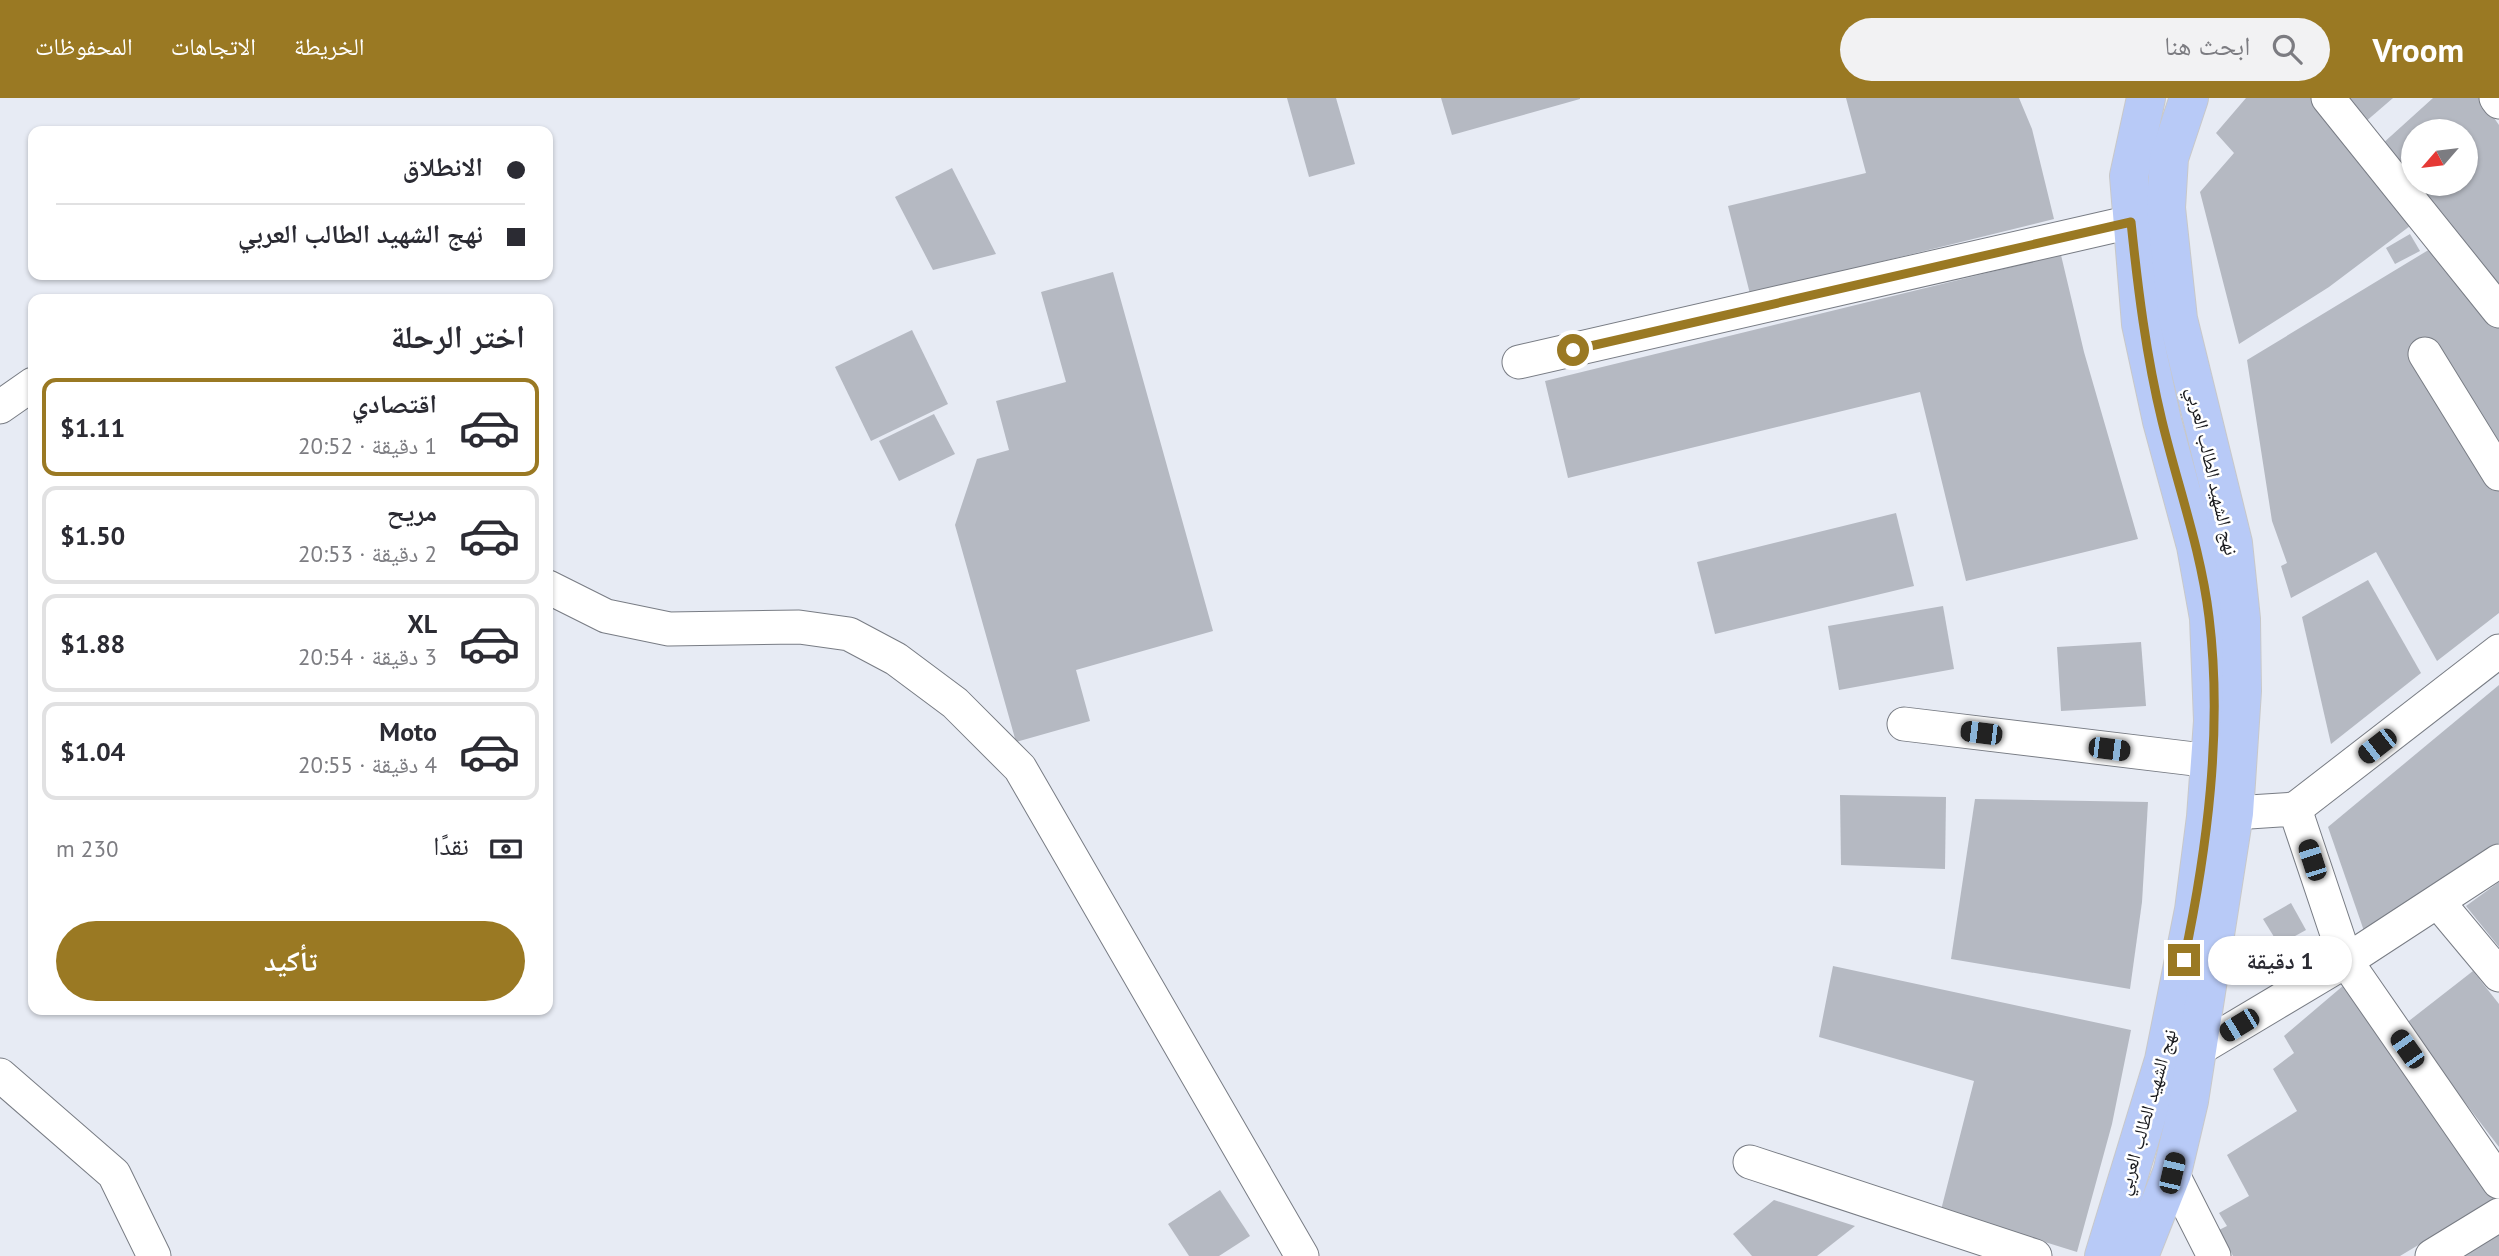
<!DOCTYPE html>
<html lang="ar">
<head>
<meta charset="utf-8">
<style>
	:root { --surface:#fff; --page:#f2f2f3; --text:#2b2b33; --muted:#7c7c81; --line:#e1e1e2; --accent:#9a7923 }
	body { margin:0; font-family:"PT Sans","Noto Naskh Arabic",sans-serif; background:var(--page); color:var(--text); direction:rtl; height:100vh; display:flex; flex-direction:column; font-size:26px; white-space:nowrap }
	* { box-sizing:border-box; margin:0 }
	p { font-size:23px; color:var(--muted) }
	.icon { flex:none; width:38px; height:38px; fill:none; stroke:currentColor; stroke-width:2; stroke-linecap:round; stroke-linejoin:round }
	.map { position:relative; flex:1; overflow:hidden; direction:ltr }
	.panel { position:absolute; left:28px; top:196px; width:525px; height:721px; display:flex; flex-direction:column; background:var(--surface); border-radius:14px; box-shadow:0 2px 5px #0004; direction:rtl }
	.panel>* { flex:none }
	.banner { position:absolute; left:28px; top:28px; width:525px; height:154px; border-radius:14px; box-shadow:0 2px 5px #0004; direction:rtl; display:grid; align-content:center; height:154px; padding:0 28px; background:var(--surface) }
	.needle { width:46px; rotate:242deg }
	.controls { position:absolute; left:2401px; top:21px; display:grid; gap:14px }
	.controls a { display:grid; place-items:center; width:77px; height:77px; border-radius:50%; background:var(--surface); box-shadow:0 2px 5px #0004; font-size:35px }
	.end { position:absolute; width:32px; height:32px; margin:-16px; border:9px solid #9a7923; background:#fff; box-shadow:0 0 0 4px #fff }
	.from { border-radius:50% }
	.bubble { position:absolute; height:49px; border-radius:24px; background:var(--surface); box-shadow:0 2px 5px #0004; font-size:23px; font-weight:700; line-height:49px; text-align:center; direction:rtl }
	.car { position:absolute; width:21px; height:42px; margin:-21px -10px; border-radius:9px; box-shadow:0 0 5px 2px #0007; background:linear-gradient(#222 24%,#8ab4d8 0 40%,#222 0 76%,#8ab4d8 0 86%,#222 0) }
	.banner b { display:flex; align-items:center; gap:24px; height:66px; font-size:26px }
	.banner b+b { border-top:2px solid var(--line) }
	.banner i { width:18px; height:18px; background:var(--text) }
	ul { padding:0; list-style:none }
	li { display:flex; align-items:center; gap:21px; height:98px; margin:0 14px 10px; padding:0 14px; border:4px solid var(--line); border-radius:14px }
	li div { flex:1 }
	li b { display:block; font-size:26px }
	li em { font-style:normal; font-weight:700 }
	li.current { border-color:var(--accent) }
	li>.icon { width:63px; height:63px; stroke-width:1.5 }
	h2 { padding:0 28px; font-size:32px; line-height:84px }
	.pay { display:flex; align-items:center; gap:18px; height:77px; padding:0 28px; font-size:26px }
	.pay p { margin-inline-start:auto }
	.cta { display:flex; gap:14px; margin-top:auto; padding:14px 28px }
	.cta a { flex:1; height:80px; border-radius:42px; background:var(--accent); color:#fff; font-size:28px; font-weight:700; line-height:80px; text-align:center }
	header { display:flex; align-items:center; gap:42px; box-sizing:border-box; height:98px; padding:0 35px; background:var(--accent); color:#fff }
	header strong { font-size:33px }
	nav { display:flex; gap:38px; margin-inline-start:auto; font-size:24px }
	.search { width:490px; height:63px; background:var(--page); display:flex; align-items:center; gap:18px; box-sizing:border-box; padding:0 24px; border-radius:38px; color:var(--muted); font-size:26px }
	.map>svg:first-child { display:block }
	.building { fill:#b5b9c2; fill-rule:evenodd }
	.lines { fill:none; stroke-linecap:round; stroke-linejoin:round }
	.minor-casing { stroke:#787c84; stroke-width:35 }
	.primary-casing { stroke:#c8c8c9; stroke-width:40 }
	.minor { stroke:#fff; stroke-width:33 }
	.primary { stroke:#b8caf7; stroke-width:38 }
	.route { stroke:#9a7923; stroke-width:9 }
	.labels { text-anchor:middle; stroke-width:5; stroke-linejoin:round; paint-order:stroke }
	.street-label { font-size:19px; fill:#18191d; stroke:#fff }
</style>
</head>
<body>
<header>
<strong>Vroom</strong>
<div class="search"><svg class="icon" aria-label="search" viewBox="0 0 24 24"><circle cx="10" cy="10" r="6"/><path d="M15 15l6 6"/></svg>ابحث هنا</div>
<nav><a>الخريطة</a><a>الاتجاهات</a><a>المحفوظات</a></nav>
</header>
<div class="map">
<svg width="2499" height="1158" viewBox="0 0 2499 1158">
	<rect width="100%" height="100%" fill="#e7ebf4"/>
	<!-- building -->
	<g class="building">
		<path d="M1287,0h49l19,66 -46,13z"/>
		<path d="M1441,0h139v1l-128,36z"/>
		<path d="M1846,0h173l13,31 22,90 -304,75 -22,-88 138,-33z"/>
		<path d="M2246,0h67l97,128 -81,61 -90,57 -39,-152 34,-39 -18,-20z"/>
		<path d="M2344,0h49l-29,25z"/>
		<path d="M2433,0h47l19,27v166l-118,-146zM2413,33h53v53h-53z"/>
		<path d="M952,70l44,86 -63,16 -38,-73z"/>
		<path d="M2410,136l10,17 -25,13 -9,-16z"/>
		<path d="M2440,145l59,77v293l-62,48 -61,-109 -85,46 -10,-32 6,-3 -15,-42 -25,-161z"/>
		<path d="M2061,157l23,97 54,187 -172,42 -46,-189 -352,86 -23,-97z"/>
		<path d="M1113,174l100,359 -137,39 14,51 -74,21 -61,-217 22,-66 32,-9 -13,-49 70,-19 -25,-90z"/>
		<path d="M912,232l36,74 -77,37 -36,-74z"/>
		<path d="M934,316l21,40 -56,27 -20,-40z"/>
		<path d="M1896,415l18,73 -199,48 -18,-72z"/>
		<path d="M2368,482l53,93 -90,71 -29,-127z"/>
		<path d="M1943,508l11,63 -115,21 -11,-64z"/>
		<path d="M2141,544l5,64 -85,5 -4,-64z"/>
		<path d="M2499,587v158l-135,88 -36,-104z"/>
		<path d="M1840,697l106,2 -1,72 -104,-4z"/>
		<path d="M1975,701l173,3 -6,100 -12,87 -179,-30z"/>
		<path d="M2499,784v65l-33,-41z"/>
		<path d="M2291,805l15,27 -27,15 -16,-26z"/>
		<path d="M1833,868l298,64 -19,94 -35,128 -136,-42 33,-129 -155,-44z"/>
		<path d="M2473,873l26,33v143l-94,-123z"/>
		<path d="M2344,887l151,214 -95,57h-167l-14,-26 8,-4 -8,-13 30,-17 -22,-41 70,-44 -24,-42 21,-16 -10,-17z"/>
		<path d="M1220,1092l30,46 -31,20h-30l-21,-32z"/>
		<path d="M1774,1102l81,26 -38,30h-65l-19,-22z"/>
		<path d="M2499,1131v27h-42z"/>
	</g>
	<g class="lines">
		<defs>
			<g id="minor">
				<path d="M2328,0l171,213"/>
				<path d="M2496,0l3,4"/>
				<path d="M2425,256l74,120"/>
				<path d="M1519,264l612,-140"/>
				<path d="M0,309l33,-23"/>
				<path d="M548,489l58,29 63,13 130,-2 50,7 47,25 59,44 65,65 282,488"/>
				<path d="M1904,626l307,37"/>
				<path d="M2295,711l204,-158"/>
				<path d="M2234,715l61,-4 51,152 153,221"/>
				<path d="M2438,804l61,73"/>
				<path d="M2197,952l149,-89 153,-100"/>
				<path d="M0,977l114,99 40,82"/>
				<path d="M1750,1064l285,94"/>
				<path d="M2172,1075l42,83"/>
				<path d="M2432,1158l67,-41"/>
			</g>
			<g id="primary">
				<path d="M2104,1158l60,-196 30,-150 12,-93 7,-96 -4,-103 -13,-72 -34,-125 -21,-97 -12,-148 17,-78"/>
				<path d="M2139,1158l33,-83 17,-72 45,-288 8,-122 -1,-72 -8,-76 -55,-224 -12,-111 3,-50 20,-60"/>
			</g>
		</defs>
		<!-- minor casing -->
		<use href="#minor" class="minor-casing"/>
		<!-- primary casing -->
		<use href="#primary" class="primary-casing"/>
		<!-- minor -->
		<use href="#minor" class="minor"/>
		<!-- primary -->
		<use href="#primary" class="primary"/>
	</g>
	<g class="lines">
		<!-- route -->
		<path class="route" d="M1573,252l558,-128c7,67 15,133 31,199 16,66 39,129 47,196 14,113 -2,233 -25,343"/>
	</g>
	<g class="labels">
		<!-- street labels -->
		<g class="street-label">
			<text transform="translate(2213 373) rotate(77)" y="7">نهج الشهيد الطالب العربي</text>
			<text transform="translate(2146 1014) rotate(-74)" y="7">نهج الشهيد الطالب العربي</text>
		</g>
	</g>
</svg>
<div class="controls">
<a><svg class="needle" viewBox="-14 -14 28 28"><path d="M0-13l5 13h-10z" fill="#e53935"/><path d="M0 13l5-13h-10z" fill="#7c7c81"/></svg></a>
</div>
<i class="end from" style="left:1573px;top:252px"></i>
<i class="end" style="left:2184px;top:862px"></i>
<div class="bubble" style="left:2208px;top:838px;width:144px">1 دقيقة</div>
<i class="car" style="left:1981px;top:635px;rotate:277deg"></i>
<i class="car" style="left:2377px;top:648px;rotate:232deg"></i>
<i class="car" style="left:2109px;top:651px;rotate:97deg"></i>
<i class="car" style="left:2312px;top:762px;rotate:342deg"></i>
<i class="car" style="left:2239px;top:927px;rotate:239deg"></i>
<i class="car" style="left:2407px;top:951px;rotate:325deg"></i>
<i class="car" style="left:2172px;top:1075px;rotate:13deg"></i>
<div class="banner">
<b><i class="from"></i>الانطلاق</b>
<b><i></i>نهج الشهيد الطالب العربي</b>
</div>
<section class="panel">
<h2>اختر الرحلة</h2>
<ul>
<li class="current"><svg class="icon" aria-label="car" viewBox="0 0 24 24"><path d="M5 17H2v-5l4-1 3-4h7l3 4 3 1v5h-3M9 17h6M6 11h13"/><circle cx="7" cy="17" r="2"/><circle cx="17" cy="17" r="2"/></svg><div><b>اقتصادي</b><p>1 دقيقة · 20:52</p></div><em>$1.11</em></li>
<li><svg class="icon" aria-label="car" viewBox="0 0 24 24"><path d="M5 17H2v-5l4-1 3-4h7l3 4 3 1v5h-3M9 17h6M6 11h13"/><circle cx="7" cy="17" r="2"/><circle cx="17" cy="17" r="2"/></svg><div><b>مريح</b><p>2 دقيقة · 20:53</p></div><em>$1.50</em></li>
<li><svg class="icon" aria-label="car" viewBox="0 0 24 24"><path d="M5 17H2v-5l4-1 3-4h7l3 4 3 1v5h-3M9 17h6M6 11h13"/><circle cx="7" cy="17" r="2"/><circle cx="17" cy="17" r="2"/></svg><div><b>XL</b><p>3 دقيقة · 20:54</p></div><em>$1.88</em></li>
<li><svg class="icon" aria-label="car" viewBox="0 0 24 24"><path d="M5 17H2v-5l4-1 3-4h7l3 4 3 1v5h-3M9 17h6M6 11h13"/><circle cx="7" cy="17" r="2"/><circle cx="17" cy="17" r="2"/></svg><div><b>Moto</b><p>4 دقيقة · 20:55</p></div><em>$1.04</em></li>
</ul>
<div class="pay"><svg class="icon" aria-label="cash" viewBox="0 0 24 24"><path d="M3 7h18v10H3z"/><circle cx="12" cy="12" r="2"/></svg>نقدًا<p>230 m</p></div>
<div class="cta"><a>تأكيد</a></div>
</section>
</div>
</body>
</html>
